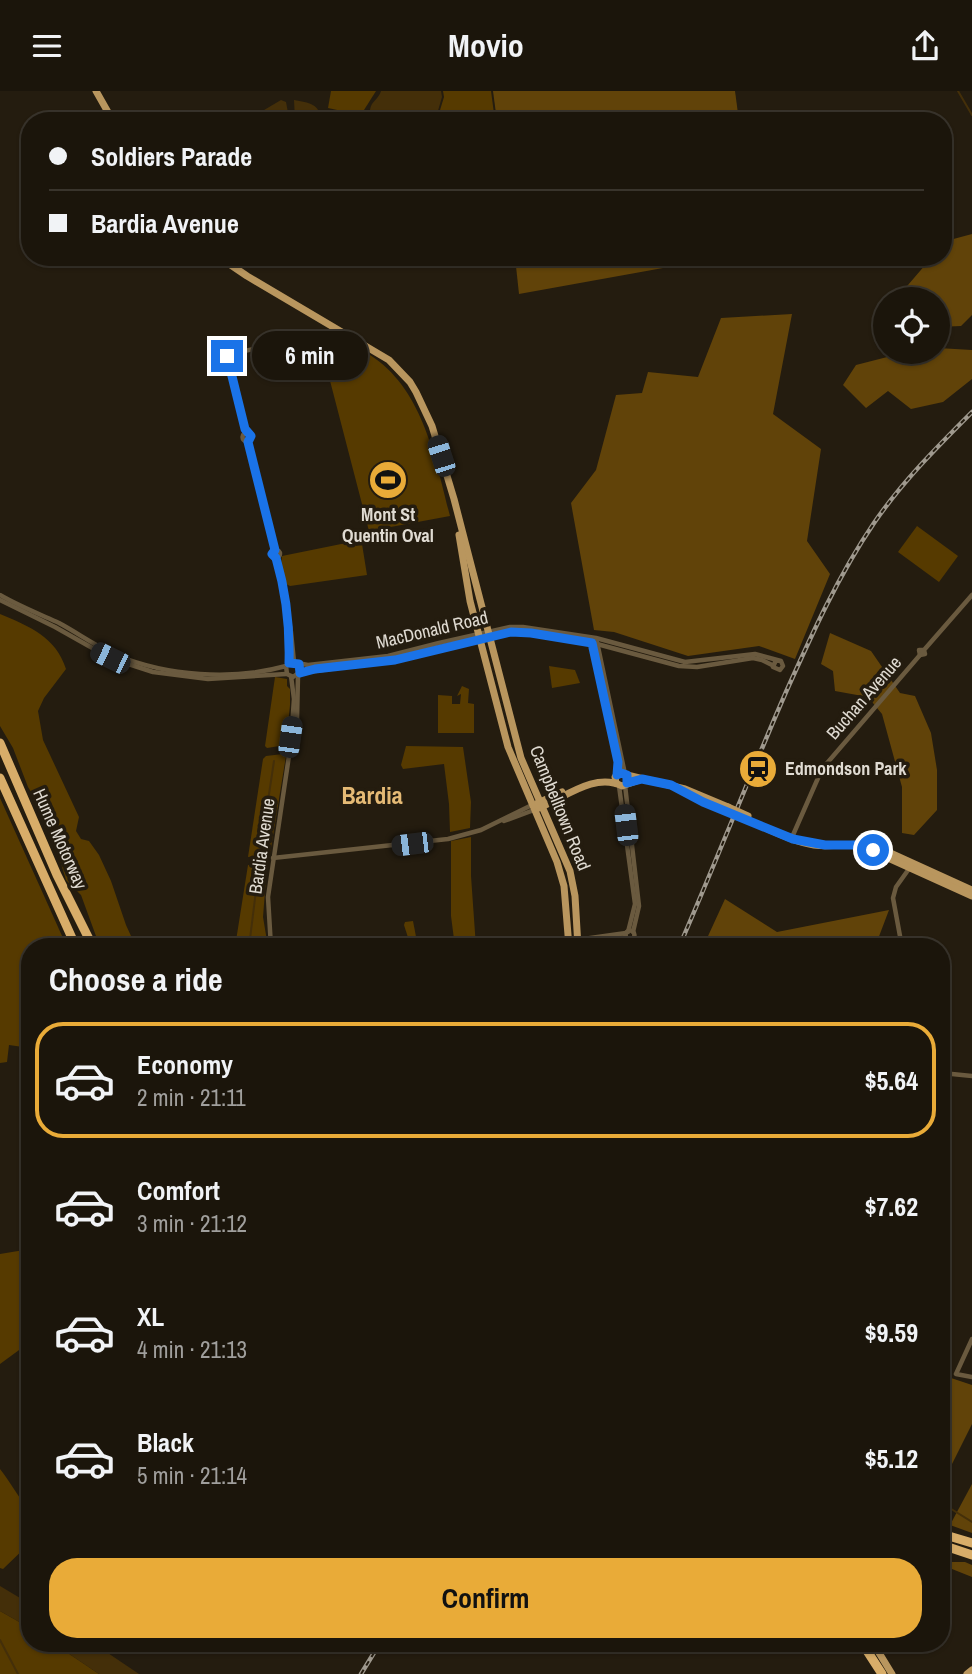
<!DOCTYPE html>
<html lang="en">
<head>
<meta charset="utf-8">
<style>
	:root { --surface:#1b150b; --page:#282219; --text:#f1f3f6; --muted:#a09f9d; --line:#39342c; --accent:#e9ab38 }
	body { margin:0; font-family:"Archivo Narrow",sans-serif; background:var(--page); color:var(--text); height:100vh; display:flex; flex-direction:column; font-size:26px; white-space:nowrap }
	* { box-sizing:border-box; margin:0 }
	p { font-size:23px; color:var(--muted) }
	.icon { flex:none; width:38px; height:38px; fill:none; stroke:currentColor; stroke-width:2; stroke-linecap:round; stroke-linejoin:round }
	.map { position:relative; flex:1; overflow:hidden }
	.drawer { position:absolute; left:21px; top:847px; width:929px; height:714px; display:flex; flex-direction:column; background:var(--surface); border-radius:28px; box-shadow:0 2px 5px #0004,0 0 0 2px var(--line) }
	.drawer>* { flex:none }
	.hud { position:absolute; left:21px; top:21px; width:931px; height:154px; border-radius:28px; box-shadow:0 2px 5px #0004,0 0 0 2px var(--line); display:grid; align-content:center; height:154px; padding:0 28px; background:var(--surface) }
	.buttons { position:absolute; left:873px; top:196px; display:grid; gap:14px }
	.buttons a { display:grid; place-items:center; width:77px; height:77px; border-radius:50%; background:var(--surface); box-shadow:0 2px 5px #0004,0 0 0 2px var(--line); font-size:35px }
	.end { position:absolute; width:32px; height:32px; margin:-16px; border:9px solid #1a73e8; background:#fff; box-shadow:0 0 0 4px #fff }
	.from { border-radius:50% }
	.bubble { position:absolute; height:49px; border-radius:24px; background:var(--surface); box-shadow:0 2px 5px #0004,0 0 0 2px var(--line); font-size:23px; font-weight:700; line-height:49px; text-align:center }
	.car { position:absolute; width:21px; height:42px; margin:-21px -10px; border-radius:9px; box-shadow:0 0 5px 2px #0007; background:linear-gradient(#222 24%,#8ab4d8 0 40%,#222 0 76%,#8ab4d8 0 86%,#222 0) }
	.hud b { display:flex; align-items:center; gap:24px; height:66px; font-size:26px }
	.hud b+b { border-top:2px solid var(--line) }
	.hud i { width:18px; height:18px; background:var(--text) }
	ul { padding:0; list-style:none }
	li { display:flex; align-items:center; gap:21px; height:116px; margin:0 14px 10px; padding:0 14px; border:4px solid transparent; border-radius:28px }
	li div { flex:1 }
	li b { display:block; font-size:26px }
	li em { font-style:normal; font-weight:700 }
	li.active { border-color:var(--accent) }
	li>.icon { width:63px; height:63px; stroke-width:1.5 }
	h2 { padding:0 28px; font-size:32px; line-height:84px }
	.primary-button { display:flex; gap:14px; margin-top:auto; padding:14px 28px }
	.primary-button a { flex:1; height:80px; border-radius:28px; background:var(--accent); color:#111; font-size:28px; font-weight:700; line-height:80px; text-align:center }
	header { display:flex; justify-content:space-between; align-items:center; height:91px; padding:0 28px; background:var(--surface); font-size:32px; font-weight:700 }
	.map>svg:first-child { display:block }
	.green { fill:#563a00 }
	.forest { fill:#614309 }
	.water { fill:#442f09 }
	.lines { fill:none; stroke-linecap:round; stroke-linejoin:round }
	.stream { stroke:#442f09; stroke-width:2 }
	.minor { stroke:#6a5a3f; stroke-width:4.5 }
	.major { stroke:#b9965e; stroke-width:7 }
	.highway { stroke:#d8ad69; stroke-width:9 }
	.rail-casing { stroke:#9f998e; stroke-width:4.5 }
	.rail { stroke:#241c0f; stroke-width:2; stroke-dasharray:5; stroke-linecap:butt }
	.major-bridge { stroke:#b9965e; stroke-width:7 }
	.route { stroke:#1a73e8; stroke-width:9 }
	.labels { text-anchor:middle; stroke-width:7; stroke-linejoin:round; paint-order:stroke }
	.poi-label { font-size:18px; font-weight:bold; fill:#e0dbd2; stroke:#241c0f }
	.street-label { font-size:18px; fill:#e0dbd2; stroke:#241c0f }
	.district-label { font-size:24px; font-weight:bold; fill:#e5ba75; stroke:#241c0f }
</style>
</head>
<body>
<header><svg class="icon" aria-label="menu" viewBox="0 0 24 24"><path d="M4 6h16M4 12h16M4 18h16"/></svg>Movio<svg class="icon" aria-label="share" viewBox="0 0 24 24"><path d="M12 15V3M7 8l5-5 5 5M5 13v7h14v-7"/></svg></header>
<div class="map">
<svg width="972" height="1583" viewBox="0 0 972 1583">
	<rect width="100%" height="100%" fill="#241c0f"/>
	<!-- green -->
	<g class="green">
		<path d="M331,0h45l-12,19 -13,3 -23,-5z"/>
		<path d="M443,0h48l4,30 -58,-1 7,-23z"/>
		<path d="M370,264c53,34 65,103 80,161l-81,15 -41,-158 33,-9z"/>
		<path d="M917,435l41,30 -19,26 -41,-30z"/>
		<path d="M356,450v5l6,-2 5,31 -77,11 -4,-2 -5,-20 1,-8z"/>
		<path d="M0,523c29,12 56,23 66,55l-22,29 -6,13 5,29 36,77 -3,14 5,8 8,2 10,14 12,26 15,44 10,22h-36l-19,-52 -15,-15 -7,-23 4,-11 -1,-8 -7,-19 -17,-16 -10,-16 -15,-39 -13,-22z"/>
		<path d="M549,575l26,4 5,13 -28,5z"/>
		<path d="M275,586l12,2v7l3,3v16l-4,40 -19,3 -2,-2z"/>
		<path d="M462,595l7,3 -1,14 6,1v29h-36v-38l14,1v8h8l1,-10 -4,2z"/>
		<path d="M406,655l57,1 8,55 -1,26 -20,4 -1,-28 -5,-40 -41,5 -2,-4z"/>
		<path d="M283,663l3,2 -16,98 -22,3 15,-98 3,-3z"/>
		<path d="M0,707l67,149h-37v101l-21,-3 -2,17 -7,1z"/>
		<path d="M471,746v39l5,71h-21l-4,-31v-75z"/>
		<path d="M265,773l2,2 -4,51 5,30h-33l13,-82z"/>
		<path d="M413,830l5,26h-7l-7,-22 1,-3z"/>
		<path d="M30,1158v93l-30,22v-110z"/>
		<path d="M0,1378c11,14 18,28 30,42v32l-27,26 -3,-1z"/>
		<path d="M0,1520l30,17v15h23l46,31h-99z"/>
	</g>
	<!-- forest -->
	<g class="forest">
		<path d="M493,0h242l4,30h-242z"/>
		<path d="M972,143v81l-11,11 -23,1v-28h-30l-6,-7 30,-35h11v-13l3,-3z"/>
		<path d="M515,166h209l-205,37z"/>
		<path d="M792,223l-19,100 48,35 -14,92 23,33 -35,85 -36,-13 -71,10 -74,-24 -20,-2 -23,-127 25,-33 20,-75 26,-2 6,-21 50,5 23,-59z"/>
		<path d="M938,257l34,2v29l-29,23 -32,7 -23,-18 -22,17 -23,-23 13,-20 39,-10 2,-3h41z"/>
		<path d="M830,542l41,18 29,42 15,3 16,37 6,37v40l-23,25 -12,-2v-46l-20,-73 -14,-17 -33,-6 -2,-20 -12,-7z"/>
		<path d="M725,808l52,33 112,-22 -14,37h-172z"/>
		<path d="M942,1284l30,10v39l-30,60z"/>
		<path d="M972,1393v49l-22,-8z"/>
		<path d="M942,1471h23l7,3v12l-30,-12z"/>
	</g>
	<!-- water -->
	<g class="water">
		<path d="M381,0h60l1,6 -7,24h-82l17,-11c1,-9 9,-11 11,-19z"/>
		<path d="M281,9l5,2 3,16 -2,2 -14,-3 -12,3 -2,-2 -11,2 -7,-5 1,-3 17,1z"/>
		<path d="M294,9c15,3 26,3 27,21l-26,-1z"/>
		<path d="M0,1495l30,18v24l-30,-17z"/>
		<path d="M53,1552h40l46,31h-40z"/>
	</g>
	<g class="lines">
		<!-- stream -->
		<g class="stream">
			<path d="M958,0l14,24"/>
			<path d="M329,29l1,1"/>
			<path d="M339,30h9"/>
			<path d="M260,763l14,-93"/>
			<path d="M249,856l10,-81"/>
			<path d="M942,1406l6,10 24,15"/>
			<path d="M0,1549l18,34"/>
		</g>
		<!-- minor -->
		<g class="minor">
			<circle cx="247" cy="346" r="4.5"/>
			<path d="M246,342l-20,-78 112,-24"/>
			<path d="M248,351l27,108"/>
			<circle cx="276" cy="463" r="4"/>
			<path d="M277,467l14,74 3,30"/>
			<path d="M0,504c19,11 39,19 59,28 19,10 36,23 57,32 51,21 116,26 170,11"/>
			<path d="M0,509l55,27 55,31 43,14 55,7 78,-5"/>
			<path d="M288,538l2,33"/>
			<path d="M592,551l25,121v11"/>
			<path d="M597,551l28,132"/>
			<path d="M924,559h-5l1,5 5,-1 -1,-4 48,-55"/>
			<path d="M299,573l2,7 -8,6 -6,-3 -1,-8 6,-4 16,3 80,-9 51,-13 71,-16h13l73,11 89,24 70,-8 26,7 2,5 -3,4 -7,-3 3,-7"/>
			<path d="M301,582l94,-13 122,-28 80,12 82,22 18,1 56,-9 9,2 10,5"/>
			<path d="M291,650l3,-42 -3,-23"/>
			<path d="M291,653l6,-24 1,-44"/>
			<path d="M625,694l14,121 -6,26"/>
			<path d="M619,695l16,118 -7,28"/>
			<path d="M504,730l30,-11"/>
			<path d="M793,744l29,-66 98,-114"/>
			<path d="M273,767l175,-19 33,-9 51,-25"/>
			<circle cx="630" cy="844" r="4.5"/>
			<path d="M271,856l-3,-50 22,-148"/>
			<path d="M544,856l25,-6 57,-8"/>
			<path d="M573,856l53,-10"/>
			<path d="M902,856l-9,-49 3,-11 15,-21"/>
			<path d="M942,982l30,3"/>
			<path d="M972,1248l-16,35 16,3"/>
		</g>
		<!-- major -->
		<g class="major">
			<path d="M96,0l17,30"/>
			<path d="M219,166l28,19 142,84 21,22 6,10 16,34 22,73 67,259 49,113 5,25 3,51"/>
			<path d="M459,444l11,66 38,146 49,115 7,24 5,61"/>
			<path d="M627,684l58,14 43,18"/>
			<path d="M616,692l-1,-6 4,-4 6,1 3,5"/>
			<path d="M538,712l24,-11"/>
			<path d="M539,717c25,-10 56,-36 83,-22l20,-7"/>
			<path d="M747,729c22,9 44,21 67,25 21,3 41,-4 61,1l97,44"/>
			<path d="M866,757l106,48"/>
			<path d="M873,1552l19,31"/>
			<path d="M967,1583l5,-4"/>
		</g>
		<!-- highway -->
		<g class="highway">
			<path d="M0,652l57,132 36,72"/>
			<path d="M0,687l76,169"/>
			<path d="M942,1443l30,9"/>
			<path d="M942,1454l30,10"/>
			<path d="M862,1552l20,31"/>
		</g>
		<defs>
			<g id="rail">
				<path d="M679,856c37,-85 70,-170 107,-255 26,-58 52,-116 88,-169 28,-41 63,-76 98,-111"/>
				<path d="M361,1583l19,-31"/>
			</g>
		</defs>
		<!-- rail casing -->
		<use href="#rail" class="rail-casing"/>
		<!-- rail -->
		<use href="#rail" class="rail"/>
		<!-- major-bridge -->
		<path class="major-bridge" d="M728,716l20,9"/>
	</g>
	<g class="lines">
		<!-- route -->
		<path class="route" d="M227,265l18,73 6,7 -3,6 27,108 -3,4 4,4c10,34 14,70 13,105l10,1 1,9 15,-4 80,-9 116,-28 20,1 61,10 26,119 -1,13 4,-2 6,2v8l15,-4 29,6 32,17 90,37 32,6h34l14,5"/>
	</g>
	<!-- icons -->
	<defs>
		<symbol id="stadium-disc" viewBox="-11 -11 22 22"><circle r="9.5" fill="#e9ab38" stroke="#241c0f"/><path d="M0-5a6.5 5 0 1 0 0 10a6.5 5 0 1 0 0-10ZM-3.5-1.8h7v3.6h-7Z" fill="#111"/></symbol>
		<symbol id="station-disc" viewBox="-11 -11 22 22"><circle r="9.5" fill="#e9ab38" stroke="#241c0f"/><path d="M-3-6H3Q5-6 5-4V2Q5 4 3 4L4.5 6H3L1.5 4h-3L-3 6H-4.5L-3 4Q-5 4-5 2V-4Q-5-6-3-6ZM-3.5-4v3h7v-3ZM-3.5 1v1.5H-2V1ZM2 1v1.5H3.5V1Z" fill="#111"/></symbol>
	</defs>
	<g fill-rule="evenodd">
		<use href="#stadium-disc" x="366" y="367" width="44" height="44"/>
		<use href="#station-disc" x="736" y="656" width="44" height="44"/>
	</g>
	<g class="labels">
		<!-- poi labels -->
		<g class="poi-label">
			<text x="388" y="430">Mont St<tspan x="388" dy="21">Quentin Oval</tspan></text>
			<text x="785" y="684" text-anchor="start">Edmondson Park</text>
		</g>
		<!-- street labels -->
		<g class="street-label">
			<text transform="translate(432 539) rotate(-13)" y="6">MacDonald Road</text>
			<text transform="translate(864 607) rotate(-49)" y="6">Buchan Avenue</text>
			<text transform="translate(560 717) rotate(68)" y="6">Campbelltown Road</text>
			<text transform="translate(60 748) rotate(66)" y="6">Hume Motorway</text>
			<text transform="translate(262 755) rotate(-82)" y="6">Bardia Avenue</text>
		</g>
		<!-- district labels -->
		<g class="district-label">
			<text x="372" y="713">Bardia</text>
		</g>
	</g>
</svg>
<div class="buttons">
<a><svg class="icon" aria-label="locate" viewBox="0 0 24 24"><circle cx="12" cy="12" r="6"/><path d="M12 2v4M12 18v4M2 12h4M18 12h4"/></svg></a>
</div>
<i class="end from" style="left:873px;top:759px"></i>
<i class="end" style="left:227px;top:265px"></i>
<div class="bubble" style="left:252px;top:240px;width:116px">6 min</div>
<i class="car" style="left:441px;top:365px;rotate:342deg"></i>
<i class="car" style="left:110px;top:567px;rotate:296deg"></i>
<i class="car" style="left:290px;top:646px;rotate:8deg"></i>
<i class="car" style="left:626px;top:734px;rotate:353deg"></i>
<i class="car" style="left:412px;top:753px;rotate:263deg"></i>
<div class="hud">
<b><i class="from"></i>Soldiers Parade</b>
<b><i></i>Bardia Avenue</b>
</div>
<section class="drawer">
<h2>Choose a ride</h2>
<ul>
<li class="active"><svg class="icon" aria-label="car" viewBox="0 0 24 24"><path d="M5 17H2v-5l4-1 3-4h7l3 4 3 1v5h-3M9 17h6M6 11h13"/><circle cx="7" cy="17" r="2"/><circle cx="17" cy="17" r="2"/></svg><div><b>Economy</b><p>2 min · 21:11</p></div><em>$5.64</em></li>
<li><svg class="icon" aria-label="car" viewBox="0 0 24 24"><path d="M5 17H2v-5l4-1 3-4h7l3 4 3 1v5h-3M9 17h6M6 11h13"/><circle cx="7" cy="17" r="2"/><circle cx="17" cy="17" r="2"/></svg><div><b>Comfort</b><p>3 min · 21:12</p></div><em>$7.62</em></li>
<li><svg class="icon" aria-label="car" viewBox="0 0 24 24"><path d="M5 17H2v-5l4-1 3-4h7l3 4 3 1v5h-3M9 17h6M6 11h13"/><circle cx="7" cy="17" r="2"/><circle cx="17" cy="17" r="2"/></svg><div><b>XL</b><p>4 min · 21:13</p></div><em>$9.59</em></li>
<li><svg class="icon" aria-label="car" viewBox="0 0 24 24"><path d="M5 17H2v-5l4-1 3-4h7l3 4 3 1v5h-3M9 17h6M6 11h13"/><circle cx="7" cy="17" r="2"/><circle cx="17" cy="17" r="2"/></svg><div><b>Black</b><p>5 min · 21:14</p></div><em>$5.12</em></li>
</ul>
<div class="primary-button"><a>Confirm</a></div>
</section>
</div>
</body>
</html>
